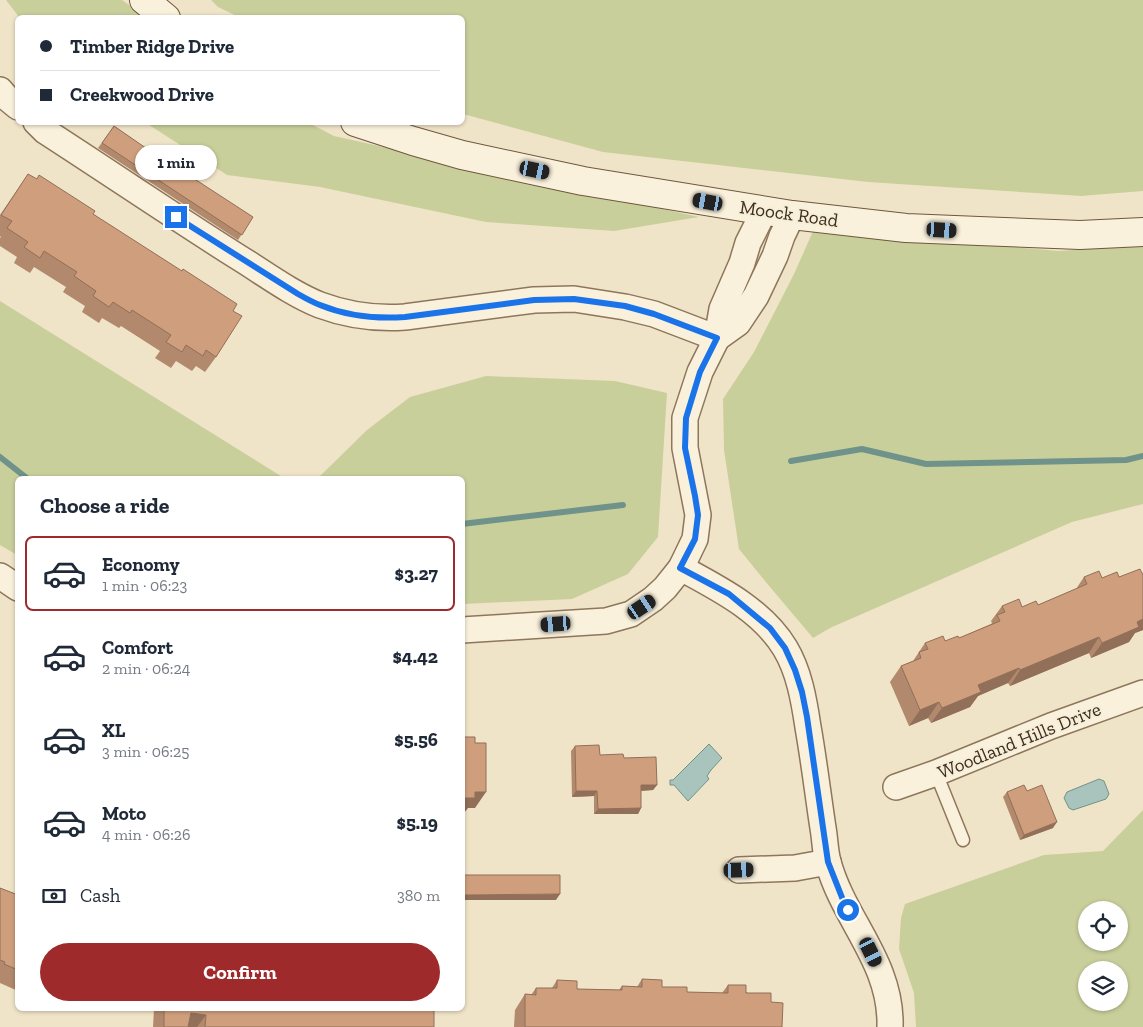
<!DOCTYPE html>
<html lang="en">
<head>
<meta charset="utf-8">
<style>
	:root { --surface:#fff; --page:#f2f2f3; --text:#1f2937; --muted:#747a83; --line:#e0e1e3; --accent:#9e2a2b }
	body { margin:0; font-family:"Zilla Slab",serif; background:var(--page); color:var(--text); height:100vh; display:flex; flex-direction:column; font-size:19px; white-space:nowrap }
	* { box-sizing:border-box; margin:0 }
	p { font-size:16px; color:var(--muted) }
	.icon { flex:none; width:28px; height:28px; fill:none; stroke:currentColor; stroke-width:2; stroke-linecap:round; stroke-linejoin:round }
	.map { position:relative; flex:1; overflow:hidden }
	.panel { position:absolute; left:15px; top:476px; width:450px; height:535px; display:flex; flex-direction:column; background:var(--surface); border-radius:8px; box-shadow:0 1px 4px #0004 }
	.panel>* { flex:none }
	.banner { position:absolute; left:15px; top:15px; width:450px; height:110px; border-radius:8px; box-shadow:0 1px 4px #0004; display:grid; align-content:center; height:110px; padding:0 25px; background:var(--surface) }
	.tools { position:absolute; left:1078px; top:901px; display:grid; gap:10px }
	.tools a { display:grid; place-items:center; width:50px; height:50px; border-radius:50%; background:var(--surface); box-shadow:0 1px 4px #0004; font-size:25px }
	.end { position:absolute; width:22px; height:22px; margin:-11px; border:6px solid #1a73e8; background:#fff; box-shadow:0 0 0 2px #fff }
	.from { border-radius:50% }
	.bubble { position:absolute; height:35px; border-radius:18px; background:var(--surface); box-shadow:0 1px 4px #0004; font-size:16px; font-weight:800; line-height:35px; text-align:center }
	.car { position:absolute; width:15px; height:30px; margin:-15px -8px; border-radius:6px; box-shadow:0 0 4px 1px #0007; background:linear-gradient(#222 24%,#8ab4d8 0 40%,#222 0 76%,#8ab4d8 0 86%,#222 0) }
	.banner b { display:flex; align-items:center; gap:18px; height:48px; font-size:19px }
	.banner b+b { border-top:1px solid var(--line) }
	.banner i { width:12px; height:12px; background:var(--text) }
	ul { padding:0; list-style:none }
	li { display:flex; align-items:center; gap:15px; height:75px; margin:0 10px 8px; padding:0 15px; border:2px solid transparent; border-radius:8px }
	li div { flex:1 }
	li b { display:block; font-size:19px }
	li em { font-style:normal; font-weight:800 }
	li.selected { border-color:var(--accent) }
	li>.icon { width:45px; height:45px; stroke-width:1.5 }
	h2 { padding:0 25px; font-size:22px; line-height:60px }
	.pay { display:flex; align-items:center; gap:12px; height:55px; padding:0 25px; font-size:19px }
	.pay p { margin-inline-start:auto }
	.primary-button { display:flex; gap:10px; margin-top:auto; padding:10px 25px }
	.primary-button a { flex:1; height:58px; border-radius:30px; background:var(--accent); color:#fff; font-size:20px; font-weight:800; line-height:58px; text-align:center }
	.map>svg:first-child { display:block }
	.green { fill:#c9cf9b; fill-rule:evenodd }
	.water { fill:#a9c4bc; stroke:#6f938a }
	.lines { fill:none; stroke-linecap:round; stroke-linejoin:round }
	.stream { stroke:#6f938a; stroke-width:6 }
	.service-casing { stroke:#8d765c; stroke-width:15 }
	.minor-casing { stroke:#8d765c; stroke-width:28 }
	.secondary-casing { stroke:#6f573f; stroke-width:30 }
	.service { stroke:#faf1dc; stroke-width:12 }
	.minor { stroke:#faf1dc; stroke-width:25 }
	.secondary { stroke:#faf1dc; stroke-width:28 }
	.wall { fill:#b2896c }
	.shaded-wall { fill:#916f58 }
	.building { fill:#cf9f7d; stroke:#916f58 }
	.route { stroke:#1a73e8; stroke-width:6 }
	.labels { text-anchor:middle; stroke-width:4; stroke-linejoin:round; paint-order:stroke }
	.street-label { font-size:19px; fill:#3d2e20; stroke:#f7eed8 }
</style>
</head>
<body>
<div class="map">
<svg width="1143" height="1027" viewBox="0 0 1143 1027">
	<rect width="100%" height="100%" fill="#f0e4c8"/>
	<!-- green -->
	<g class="green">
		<path d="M6,0h116l24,17h-127z"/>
		<path d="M211,0h932v191l-62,5 -213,-14 -265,-30 -140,-38 -1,-96 -223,-1 -21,-10z"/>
		<path d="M146,123h163l25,13 365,81 -85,14 -128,-9 -166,-35 -93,-12z"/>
		<path d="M814,229l245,22 84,-6v259l-71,18 -242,106 -17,10 -48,-57 -26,-32 -15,-99 -1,-51 31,-47 40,-78z"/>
		<path d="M0,301l284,177 10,1h-276l-1,76 -17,-10z"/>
		<path d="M486,376l129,5 52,12 -9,144 -30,37 -56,25 -109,5 -1,-125h-145l50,-49 43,-33z"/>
		<path d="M1143,810v217h-227l-2,-34 -15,-44 2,-31 4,-14 139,-49 59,-4zM1086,910h33v32h-33zM1086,970h33v32h-33z"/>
	</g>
	<!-- water -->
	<g class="water">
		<path d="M709,744l13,14 -11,12 -4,6 2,3 -21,22 -14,-16h-4v-5h3z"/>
		<path d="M1099,779l5,2 5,13 -3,5 -33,11 -4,-2 -5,-10 3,-6z"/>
	</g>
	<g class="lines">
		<!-- stream -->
		<g class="stream">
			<path d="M0,457l28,22"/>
			<path d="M791,461l71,-12 64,15 200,-4 17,-4"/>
			<path d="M462,524l161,-19"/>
		</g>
		<defs>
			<path id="service" d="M936,773l27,67"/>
			<g id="minor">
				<path d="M0,90l7,8 11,9"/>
				<path d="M36,122l9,9c65,42 128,85 193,126 26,16 54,37 82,48 27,10 57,14 85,12l129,-17 40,-1 51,8 29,7 63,24"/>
				<path d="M717,338l21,-15 18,-27 19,-40 7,-20 10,-21"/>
				<path d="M681,568c37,20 81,42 104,80 14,23 19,52 23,79 6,34 10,68 15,101 2,11 2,23 5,34 16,59 64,100 62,165"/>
				<path d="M0,576l18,12"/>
				<path d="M462,630l144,-9 25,-7 22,-15 12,-11 16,-20 14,-29 3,-24 -13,-67v-30l15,-46 17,-34 5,-29 20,-46 6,-20 16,-32"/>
				<path d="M896,787l40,-14 115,-47 92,-33"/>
				<path d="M739,870l56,-2 33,-6"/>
			</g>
			<g id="secondary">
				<path d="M144,0l22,18"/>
				<path d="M355,122l58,19 49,14 121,26 209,34 114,13 73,3 101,4 63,-3"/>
			</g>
		</defs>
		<!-- service casing -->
		<use href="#service" class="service-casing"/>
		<!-- minor casing -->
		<use href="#minor" class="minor-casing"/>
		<!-- secondary casing -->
		<use href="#secondary" class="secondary-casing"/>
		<!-- service -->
		<use href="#service" class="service"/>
		<!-- minor -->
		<use href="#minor" class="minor"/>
		<!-- secondary -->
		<use href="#secondary" class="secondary"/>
	</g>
	<!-- wall -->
	<g class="wall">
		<path d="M114,126l78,54 61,37 -15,23 -140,-92z"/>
		<path d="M28,174l65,40 140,97 -17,46 -11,15 -9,-6 -4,5 -16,-10 -5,7 -16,-10 5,-7 -39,-25 -2,2 -17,-10 -3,5 -17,-11 3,-6 -22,-14 3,-5 -32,-20 -4,6 -16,-10 3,-6 -17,-11v-8l1,-1 -1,-1v-21z"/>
		<path d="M1143,575v55l-8,3 -6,9 -38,16 -2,-5 -79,33 -2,-3 -30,13 -8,11 -39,16 -3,-5 -19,8 -19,-44 11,-16 12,-5 12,-18 20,-2 14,-3 32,-14 1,-1 -1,-2 11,-15 20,1 16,-2 38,-16 8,-12 18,1z"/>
		<path d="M575,746l25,9 24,3 33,27 -4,5 -12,1v17l-3,6h-44v-18l-22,1 -1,-46z"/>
		<path d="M1027,791l26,37 -33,12 -17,-43 4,-5z"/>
		<path d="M0,888l18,7v96l-18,-8z"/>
		<path d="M642,979l20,8 25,5 35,1 6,-8 43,17 11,25h-268l1,-17 10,-16 6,1 5,-7h16l5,-8 20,9 42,1 3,-4 15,1z"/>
		<path d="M154,1009h280v18h-281z"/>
	</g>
	<!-- shaded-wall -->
	<g class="shaded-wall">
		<path d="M1143,619v11l-8,3 -6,9 -38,16 11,-15 35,-21z"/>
		<path d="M1099,637l-10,16 -79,33 10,-16z"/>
		<path d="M1019,668l-11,15 -30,13 -8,11 -39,16 11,-15 36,-23z"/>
		<path d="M939,702l-11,16 -19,8 11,-16z"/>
		<path d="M641,785h16l-4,5 -16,1z"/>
		<path d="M576,791h21l-3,5 -22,1z"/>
		<path d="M475,792h11l-11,16h-7l-4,5h-2v-15z"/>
		<path d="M641,808l-3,6h-44l4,-5z"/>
		<path d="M1057,822l-4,6 -33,12 4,-5z"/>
		<path d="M560,894l-4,6h-94v-5z"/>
		<path d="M191,1013l15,2 -9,12h-15z"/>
	</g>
	<!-- building -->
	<g class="building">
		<path d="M114,126l78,54 1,-2 60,39 -11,18 -140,-92z"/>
		<path d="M28,174l9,5 2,-4 56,36 -2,3 89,57 1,-2 54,35 -4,7 9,5 -26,41 -10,-7 -3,6 -17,-11 -4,7 -16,-10 5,-7 -39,-25 -2,3 -17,-11 -4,5 -16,-11 3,-5 -22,-15 3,-4 -33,-21 -4,7 -16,-11 4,-5 -21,-14 5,-7 -11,-6z"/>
		<path d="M1140,569l3,6v44l-6,3 2,5 -37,16 -3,-6 -79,33 -1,-2 -41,17 3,7 -39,16 -3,-6 -19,8 -19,-44 20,-8 -2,-6 9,-3 -3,-6 18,-7 2,5 13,-5 1,2 41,-17 -3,-6 8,-3 -3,-6 17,-7 3,8 14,-6 2,4 49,-21 -3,-7 15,-6 3,7 15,-6 2,5z"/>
		<path d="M462,737h13v6h11v49h-11v6h-13z"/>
		<path d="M599,745l1,10 23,-1 1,4 32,-1 1,28h-16v23l-43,1 -1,-18h-21l-1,-45z"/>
		<path d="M1024,785l3,6 15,-6 15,37 -33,13 -17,-43z"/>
		<path d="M462,875h98v19l-98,1z"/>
		<path d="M0,888l18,7v75l-14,-6 1,-2 -5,-2z"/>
		<path d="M642,979l20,1v7h25v5l41,1v-8h18v8h25v9l12,1 -1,24h-257v-33l11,1v-7h21v-8l20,1v8l45,1v-4l20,1z"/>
		<path d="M164,1009h270v18h-229l1,-12 -15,-2 -3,14h-24z"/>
	</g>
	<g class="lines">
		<!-- route -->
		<path class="route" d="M176,217l122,77c7,4 14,8 22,11 27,11 57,14 85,12l129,-17 40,-1 51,7 29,8 63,24 -17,34 -14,46 -1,30 10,48 3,19 -3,24 -15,29 49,26 41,34 15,20 10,22 7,22 5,25 21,145 15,38 5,10"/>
	</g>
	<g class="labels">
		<!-- street labels -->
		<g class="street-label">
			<text transform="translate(789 213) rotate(8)" y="7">Moock Road</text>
			<text transform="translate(1019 740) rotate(-22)" y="7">Woodland Hills Drive</text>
		</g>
	</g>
</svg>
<div class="tools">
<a><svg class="icon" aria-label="locate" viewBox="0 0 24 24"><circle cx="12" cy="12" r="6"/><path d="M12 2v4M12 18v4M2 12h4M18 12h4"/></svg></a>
<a><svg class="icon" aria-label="layers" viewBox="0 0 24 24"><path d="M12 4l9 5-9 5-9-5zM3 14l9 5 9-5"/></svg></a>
</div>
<i class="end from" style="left:848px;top:910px"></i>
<i class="end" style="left:176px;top:217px"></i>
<div class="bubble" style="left:135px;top:145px;width:82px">1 min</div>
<i class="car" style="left:535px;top:170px;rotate:102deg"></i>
<i class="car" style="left:708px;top:202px;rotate:280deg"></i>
<i class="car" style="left:942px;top:230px;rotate:93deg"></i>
<i class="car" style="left:642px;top:607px;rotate:56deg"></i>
<i class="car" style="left:556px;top:624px;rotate:266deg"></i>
<i class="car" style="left:739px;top:870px;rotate:88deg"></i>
<i class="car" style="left:871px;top:952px;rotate:154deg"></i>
<div class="banner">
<b><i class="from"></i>Timber Ridge Drive</b>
<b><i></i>Creekwood Drive</b>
</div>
<section class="panel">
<h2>Choose a ride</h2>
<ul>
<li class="selected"><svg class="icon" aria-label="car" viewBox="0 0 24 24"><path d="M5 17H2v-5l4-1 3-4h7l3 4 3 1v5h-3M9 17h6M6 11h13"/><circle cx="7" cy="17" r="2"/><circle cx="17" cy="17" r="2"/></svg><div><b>Economy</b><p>1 min · 06:23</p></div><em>$3.27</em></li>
<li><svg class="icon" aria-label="car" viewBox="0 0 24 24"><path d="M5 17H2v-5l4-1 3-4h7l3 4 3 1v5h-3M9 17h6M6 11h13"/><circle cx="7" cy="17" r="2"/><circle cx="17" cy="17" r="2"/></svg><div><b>Comfort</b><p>2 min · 06:24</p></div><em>$4.42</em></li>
<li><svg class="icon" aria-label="car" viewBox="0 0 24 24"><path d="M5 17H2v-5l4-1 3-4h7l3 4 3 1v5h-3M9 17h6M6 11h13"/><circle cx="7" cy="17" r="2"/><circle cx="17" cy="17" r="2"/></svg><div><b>XL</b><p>3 min · 06:25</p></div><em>$5.56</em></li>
<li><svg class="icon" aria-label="car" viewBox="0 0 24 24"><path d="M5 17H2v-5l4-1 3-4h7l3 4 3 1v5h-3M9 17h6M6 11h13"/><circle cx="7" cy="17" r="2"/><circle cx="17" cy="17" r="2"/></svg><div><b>Moto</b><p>4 min · 06:26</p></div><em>$5.19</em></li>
</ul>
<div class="pay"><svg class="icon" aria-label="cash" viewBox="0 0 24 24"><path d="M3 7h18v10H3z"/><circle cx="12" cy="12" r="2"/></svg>Cash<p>380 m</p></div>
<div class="primary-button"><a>Confirm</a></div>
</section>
</div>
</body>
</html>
